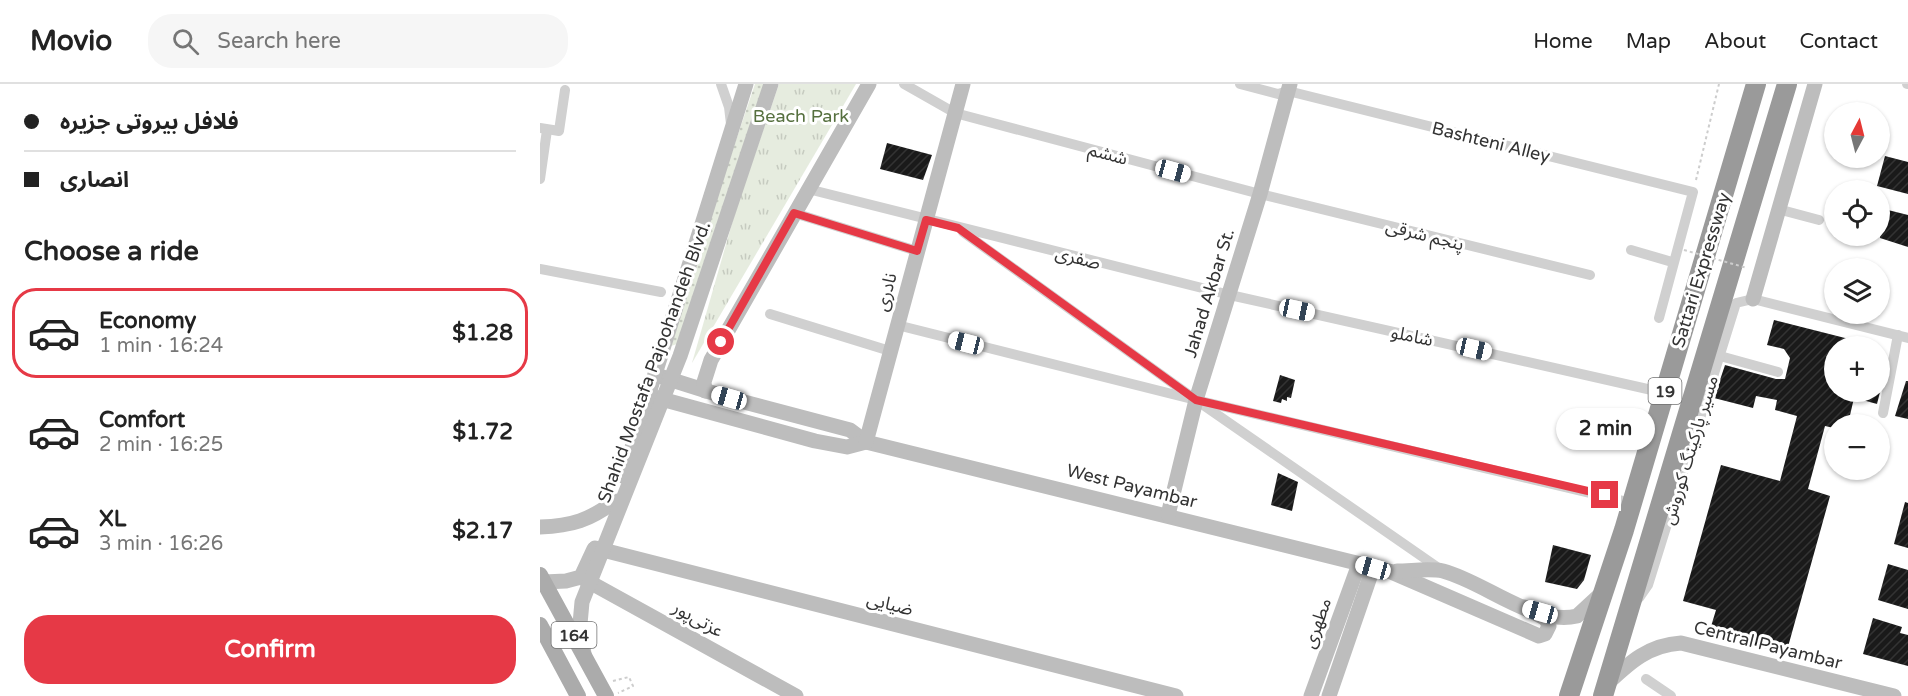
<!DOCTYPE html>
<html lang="en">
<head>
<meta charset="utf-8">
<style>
	:root { --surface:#fff; --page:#f6f6f6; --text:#222; --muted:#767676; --line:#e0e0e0; --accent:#e63946 }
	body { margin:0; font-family:"Varela Round","Noto Sans Arabic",sans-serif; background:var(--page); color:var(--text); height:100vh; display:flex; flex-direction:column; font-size:22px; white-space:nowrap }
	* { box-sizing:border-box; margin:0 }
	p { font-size:20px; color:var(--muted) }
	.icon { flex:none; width:33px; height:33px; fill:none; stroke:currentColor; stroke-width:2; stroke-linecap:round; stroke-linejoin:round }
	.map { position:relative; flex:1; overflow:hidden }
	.panel { display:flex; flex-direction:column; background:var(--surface); width:540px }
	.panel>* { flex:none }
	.top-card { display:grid; align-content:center; height:132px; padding:0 24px; background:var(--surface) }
	.needle { width:39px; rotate:7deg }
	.controls { position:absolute; left:1284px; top:18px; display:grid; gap:12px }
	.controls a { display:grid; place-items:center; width:66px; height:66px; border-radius:50%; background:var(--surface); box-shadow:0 2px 4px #0004; font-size:30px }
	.end { position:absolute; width:27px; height:27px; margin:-14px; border:8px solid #e63946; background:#fff; box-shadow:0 0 0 3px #fff }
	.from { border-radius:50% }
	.bubble { position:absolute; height:42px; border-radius:21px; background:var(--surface); box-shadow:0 2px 4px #0004; font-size:20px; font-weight:700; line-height:42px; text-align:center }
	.car { position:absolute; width:18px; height:36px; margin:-18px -9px; border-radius:8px; box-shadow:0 0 4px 2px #0007; background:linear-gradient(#fff 24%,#345 0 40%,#fff 0 76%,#345 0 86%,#fff 0) }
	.top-card b { display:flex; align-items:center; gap:21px; height:57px; font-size:22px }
	.top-card b+b { border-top:2px solid var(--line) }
	.top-card i { width:15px; height:15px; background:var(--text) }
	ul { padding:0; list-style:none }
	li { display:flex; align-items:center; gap:18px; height:90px; margin:0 12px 9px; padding:0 12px; border:3px solid transparent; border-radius:24px }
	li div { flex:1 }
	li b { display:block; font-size:22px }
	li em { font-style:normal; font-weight:700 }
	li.selected { border-color:var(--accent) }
	li>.icon { width:54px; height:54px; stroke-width:1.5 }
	h2 { padding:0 24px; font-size:27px; line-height:72px }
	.primary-button { display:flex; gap:12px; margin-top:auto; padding:12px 24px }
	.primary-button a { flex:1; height:69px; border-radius:24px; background:var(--accent); color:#fff; font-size:24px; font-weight:700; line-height:69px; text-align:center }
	header { display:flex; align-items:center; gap:36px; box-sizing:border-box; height:84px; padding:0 30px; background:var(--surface); border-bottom:2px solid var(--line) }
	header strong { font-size:28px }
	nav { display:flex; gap:33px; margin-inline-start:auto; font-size:21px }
	.search { width:420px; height:54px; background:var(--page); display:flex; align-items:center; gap:15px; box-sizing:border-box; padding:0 21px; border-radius:24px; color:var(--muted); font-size:22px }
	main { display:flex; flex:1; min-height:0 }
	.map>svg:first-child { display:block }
	.grass { fill:url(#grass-dots) }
	.park { fill:url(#park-tufts) }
	.building { fill:url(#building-hatch) }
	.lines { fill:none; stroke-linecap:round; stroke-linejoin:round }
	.path { stroke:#cdcdcd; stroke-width:2; stroke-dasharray:3 3; stroke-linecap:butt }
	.street { stroke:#d0d0d0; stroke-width:10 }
	.secondary { stroke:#bdbdbd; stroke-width:15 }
	.primary { stroke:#ababab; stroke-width:16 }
	.highway { stroke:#9a9a9a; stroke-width:20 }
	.path-bridge { stroke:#cdcdcd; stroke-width:2; stroke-dasharray:3 3; stroke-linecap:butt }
	.route { stroke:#e63946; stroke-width:8 }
	.labels { text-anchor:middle; stroke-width:6; stroke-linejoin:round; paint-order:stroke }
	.shield { fill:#fff; stroke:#707070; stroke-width:1.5 }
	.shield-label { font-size:16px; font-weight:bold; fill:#333 }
	.park-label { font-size:18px; fill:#56703f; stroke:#fff }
	.street-label { font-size:18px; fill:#333; stroke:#fff }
</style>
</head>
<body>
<header>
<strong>Movio</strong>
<div class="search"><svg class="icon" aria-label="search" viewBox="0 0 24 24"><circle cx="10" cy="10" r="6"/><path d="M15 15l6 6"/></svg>Search here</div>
<nav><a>Home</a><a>Map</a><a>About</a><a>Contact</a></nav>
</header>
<main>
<section class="panel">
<div class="top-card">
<b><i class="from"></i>فلافل بیروتی جزیره</b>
<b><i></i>انصاری</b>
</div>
<h2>Choose a ride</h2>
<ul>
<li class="selected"><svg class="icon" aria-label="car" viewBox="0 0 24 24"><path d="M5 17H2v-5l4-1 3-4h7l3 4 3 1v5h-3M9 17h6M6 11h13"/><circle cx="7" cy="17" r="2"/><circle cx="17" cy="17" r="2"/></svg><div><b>Economy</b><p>1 min · 16:24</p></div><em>$1.28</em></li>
<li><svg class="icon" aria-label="car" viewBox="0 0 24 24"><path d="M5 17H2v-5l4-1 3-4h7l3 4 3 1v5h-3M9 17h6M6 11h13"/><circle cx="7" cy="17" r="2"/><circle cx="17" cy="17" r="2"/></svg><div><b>Comfort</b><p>2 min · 16:25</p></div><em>$1.72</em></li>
<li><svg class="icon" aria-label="car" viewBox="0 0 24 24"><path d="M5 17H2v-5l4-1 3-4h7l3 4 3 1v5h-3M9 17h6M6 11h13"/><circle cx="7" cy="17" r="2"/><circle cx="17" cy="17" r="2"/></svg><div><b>XL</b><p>3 min · 16:26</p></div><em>$2.17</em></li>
</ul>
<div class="primary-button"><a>Confirm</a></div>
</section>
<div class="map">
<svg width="1368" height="612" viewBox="0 0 1368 612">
	<defs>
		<pattern id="grass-dots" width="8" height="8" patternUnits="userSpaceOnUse" patternTransform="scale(1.5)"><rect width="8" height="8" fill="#e6ecdf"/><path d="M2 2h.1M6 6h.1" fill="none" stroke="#c6cbc0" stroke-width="1.8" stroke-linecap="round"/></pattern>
		<pattern id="park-tufts" width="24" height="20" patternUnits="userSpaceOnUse" patternTransform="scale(1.5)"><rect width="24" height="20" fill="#e6ecdf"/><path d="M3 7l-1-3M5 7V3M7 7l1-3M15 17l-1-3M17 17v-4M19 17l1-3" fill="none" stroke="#c6cbc0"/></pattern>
		<pattern id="building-hatch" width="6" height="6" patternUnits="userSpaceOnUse" patternTransform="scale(1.5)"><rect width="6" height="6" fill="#1a1a1a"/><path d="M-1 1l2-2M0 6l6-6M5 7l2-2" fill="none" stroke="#333"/></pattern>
	</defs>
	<rect width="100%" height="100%" fill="#fff"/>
	<!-- grass -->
	<path class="grass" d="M215,0h10l-88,260 -6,2 15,-58z"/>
	<!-- park -->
	<path class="park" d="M239,0h77l-164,279 45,-157z"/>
	<!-- building -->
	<g class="building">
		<path d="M347,59l45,12 -9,25 -43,-11z"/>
		<path d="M1345,72l23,6v32l-31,-8z"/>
		<path d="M1340,124l28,7v32l-28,-9z"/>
		<path d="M1234,236l75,19 -2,7h-13v47l20,5 -6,26h-14v4l-9,-2 -17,63 22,7 -44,158 -77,-21 7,-23 -33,-9 38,-136 59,16 17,-65 -22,-6 2,-10 -21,-4 -3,12 -39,-10 11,-33 51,14h9l5,-21 -6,-9 -17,-4z"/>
		<path d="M1340,270l6,2 -6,35z"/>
		<path d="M740,291l15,5 -4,18 -4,-1v4l-5,-2 -1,4 -8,-2z"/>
		<path d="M1366,297h2v38l-13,-3z"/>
		<path d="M1302,308h38l-3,12 -36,-10z"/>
		<path d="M738,389l20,9 -6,29 -21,-6z"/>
		<path d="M1365,418l3,1v45l-14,-4z"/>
		<path d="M1013,461l38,10 -7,25 -7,9 -32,-7z"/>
		<path d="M1348,480l20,6v39l-30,-9z"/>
		<path d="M1333,534l29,9 -2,6 8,2v31l-45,-12z"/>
	</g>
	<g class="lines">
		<!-- path -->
		<g class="path">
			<path d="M1156,96l23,-96"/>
			<path d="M73,597l16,-4 4,9 -15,7"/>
		</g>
		<!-- street -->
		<g class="street">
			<path d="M181,0l8,23 2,17"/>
			<path d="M364,0l51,29 305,81 330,81"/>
			<path d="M700,0l38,10 10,-3 405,101 -34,126"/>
			<path d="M1367,0h1"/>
			<path d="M0,44l19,3 6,-41"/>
			<path d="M0,95l7,-49"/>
			<path d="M268,105l422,106 435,98"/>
			<path d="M1238,125l41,11"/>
			<path d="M254,129l123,38"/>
			<path d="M423,148l233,168 244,169"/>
			<path d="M1091,166l41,12"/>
			<path d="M0,185l121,23"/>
			<path d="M230,230l120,37"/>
			<path d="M357,241l299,75 436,103"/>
			<path d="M1180,272l58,16"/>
			<path d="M1343,329l15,-78"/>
			<path d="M1099,514l9,-13 88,-282 17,-4 155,39"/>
			<path d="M1106,595l25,17"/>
		</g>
		<!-- secondary -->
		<g class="secondary">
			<path d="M1213,215l62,-215"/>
			<path d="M116,291l73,23 121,32 16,12 523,129 150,65 6,-2 4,-8 -3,-7 -22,-12"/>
			<path d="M165,307l-1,-9 7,-22 158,-276"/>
			<path d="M114,313l161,44 32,6 19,-5"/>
			<path d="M326,358l97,-358"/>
			<path d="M83,392l123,-392"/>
			<path d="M628,431l28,-115 64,-206 30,-110"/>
			<path d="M0,443c32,-1 50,-7 75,-26"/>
			<path d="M55,464l581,148"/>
			<path d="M857,487c14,0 33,-3 46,0 42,11 90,55 134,45l26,-24"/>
			<path d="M44,495l212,117"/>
			<path d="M4,498l22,-1 15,-4 13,-28"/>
			<path d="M44,570l-4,-30 2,-22 98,-246 91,-272"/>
			<path d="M1068,599c22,-21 41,-38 73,-40l213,53"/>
			<path d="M771,612l48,-132"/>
			<path d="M789,612l44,-128"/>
		</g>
		<!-- primary -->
		<g class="primary">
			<path d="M0,491l66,121"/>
			<path d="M0,541l38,71"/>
		</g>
		<!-- highway -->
		<g class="highway">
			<path d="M1029,612l55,-166 132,-446"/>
			<path d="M1063,612l184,-612"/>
		</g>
		<!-- path-bridge -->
		<path class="path-bridge" d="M1144,166l63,18"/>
	</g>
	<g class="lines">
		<!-- route -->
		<path class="route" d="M181,258l73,-129 123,38 9,-31 32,8 238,172 409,95"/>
	</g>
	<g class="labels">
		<!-- shield labels -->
		<g class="shield">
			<rect x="1108.5" y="294" width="33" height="26" rx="4.5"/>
			<rect x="11.5" y="538" width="45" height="26" rx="4.5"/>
		</g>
		<g class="shield-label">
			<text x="1125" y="313">19</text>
			<text x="34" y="557">164</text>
		</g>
		<!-- park labels -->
		<g class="park-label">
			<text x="261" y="38">Beach Park</text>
		</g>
		<!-- street labels -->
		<g class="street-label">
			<text transform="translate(951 58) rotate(14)" y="6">Bashteni Alley</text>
			<text transform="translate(568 70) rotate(15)" y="6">ششم</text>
			<text transform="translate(885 151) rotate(14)" y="6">پنجم شرقی</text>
			<text transform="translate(538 174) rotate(14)" y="6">صفری</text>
			<text transform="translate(1161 186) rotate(-73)" y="6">Sattari Expressway</text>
			<text transform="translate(346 208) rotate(-75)" y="6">نادری</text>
			<text transform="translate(669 209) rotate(-73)" y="6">Jahad Akbar St.</text>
			<text transform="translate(872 252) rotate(12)" y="6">شاملو</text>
			<text transform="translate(114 278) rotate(-70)" y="6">Shahid Mostafa Pajoohandeh Blvd.</text>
			<text transform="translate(1150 366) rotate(-73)" y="6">مسیر پارکینگ کوروش</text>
			<text transform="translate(592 402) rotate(14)" y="6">West Payambar</text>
			<text transform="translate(350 520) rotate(14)" y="6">ضیایی</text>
			<text transform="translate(158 535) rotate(29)" y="6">عزتی‌پور</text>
			<text transform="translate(777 539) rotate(-70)" y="6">مطهری</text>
			<text transform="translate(1228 561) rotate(14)" y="6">Central Payambar</text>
		</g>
	</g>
</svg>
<div class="controls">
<a><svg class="needle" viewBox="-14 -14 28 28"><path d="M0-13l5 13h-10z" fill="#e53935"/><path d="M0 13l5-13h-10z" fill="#767676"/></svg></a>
<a><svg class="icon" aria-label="locate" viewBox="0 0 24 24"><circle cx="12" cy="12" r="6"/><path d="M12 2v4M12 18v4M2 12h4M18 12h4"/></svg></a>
<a><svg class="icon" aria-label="layers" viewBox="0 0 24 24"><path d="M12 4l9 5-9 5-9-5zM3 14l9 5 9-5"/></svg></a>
<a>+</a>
<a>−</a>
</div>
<i class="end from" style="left:181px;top:258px"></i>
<i class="end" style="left:1065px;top:411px"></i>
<div class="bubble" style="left:1016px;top:324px;width:99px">2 min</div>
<i class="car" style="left:633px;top:87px;rotate:105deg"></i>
<i class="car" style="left:757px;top:226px;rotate:102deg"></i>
<i class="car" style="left:426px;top:259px;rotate:284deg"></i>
<i class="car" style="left:934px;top:265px;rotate:103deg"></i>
<i class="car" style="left:189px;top:314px;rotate:286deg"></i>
<i class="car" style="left:833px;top:484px;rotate:286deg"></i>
<i class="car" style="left:1000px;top:528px;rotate:286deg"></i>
</div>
</main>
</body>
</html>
